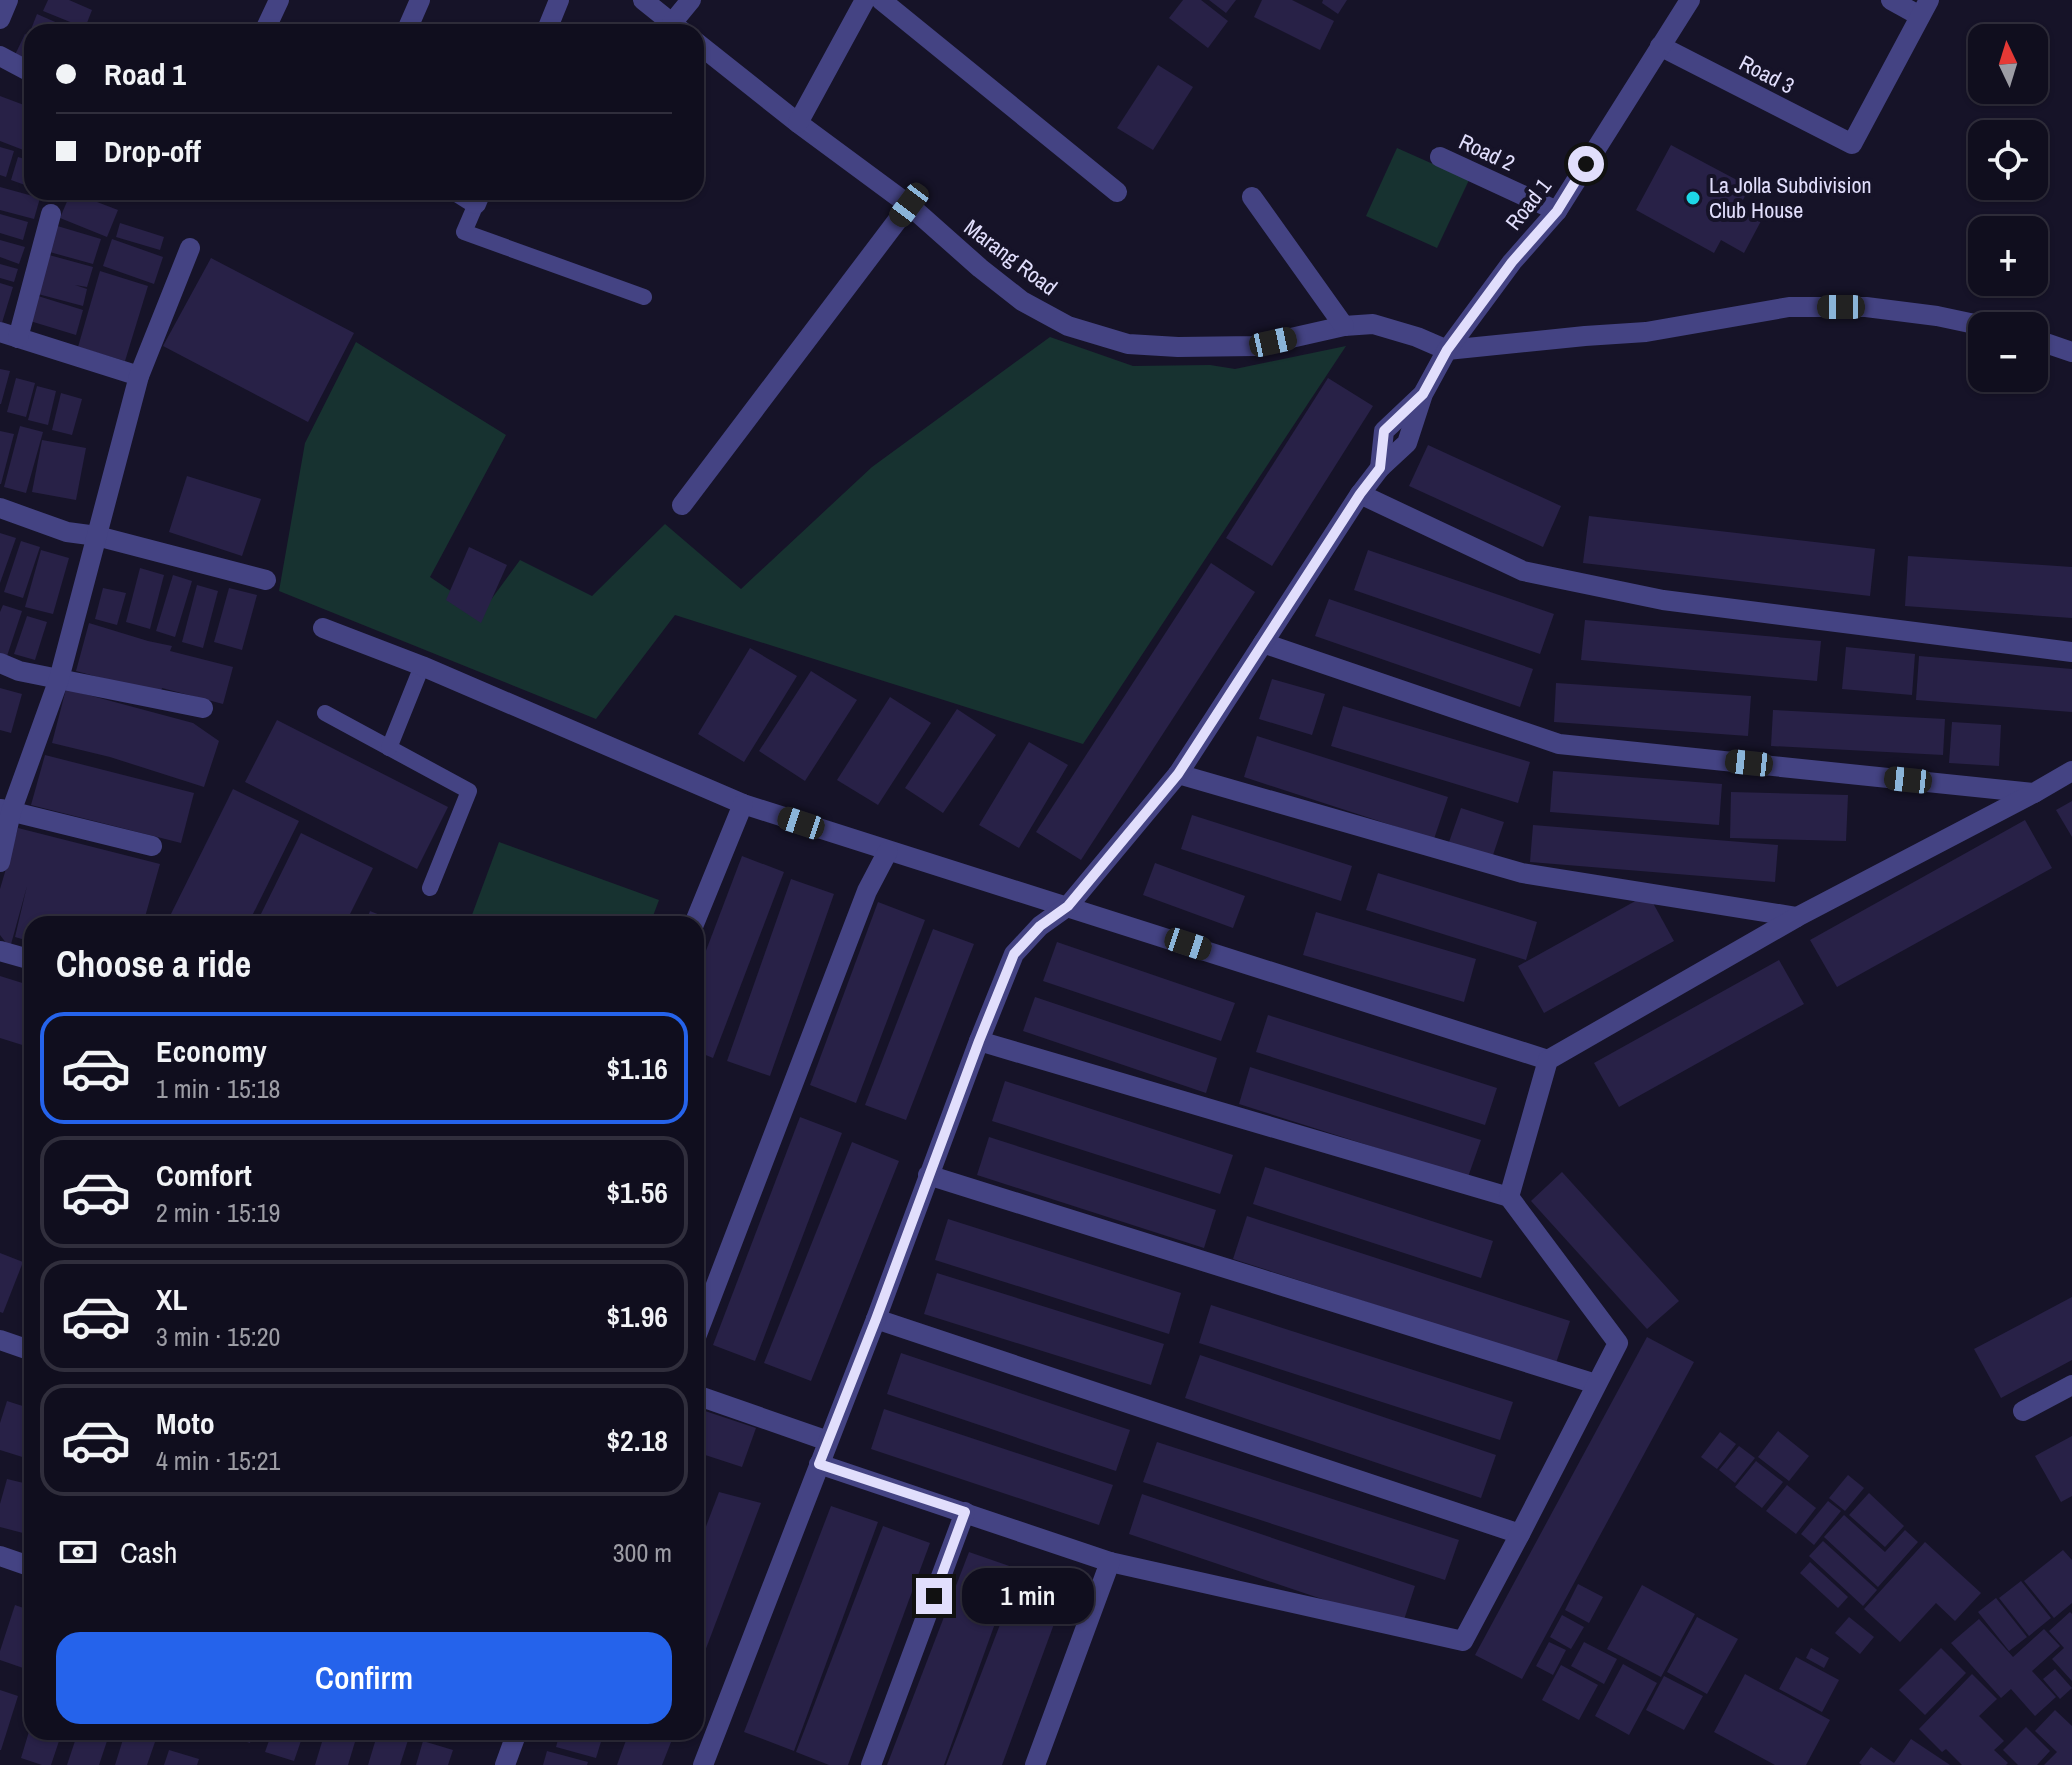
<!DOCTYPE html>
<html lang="en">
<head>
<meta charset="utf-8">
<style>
	:root { --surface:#100e1e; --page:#1e1c2b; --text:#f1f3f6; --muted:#9c9ca4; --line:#302e3c; --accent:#2563eb }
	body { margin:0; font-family:"Archivo Narrow",sans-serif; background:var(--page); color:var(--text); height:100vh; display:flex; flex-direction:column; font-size:30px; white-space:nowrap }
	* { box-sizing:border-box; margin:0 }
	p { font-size:26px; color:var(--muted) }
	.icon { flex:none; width:44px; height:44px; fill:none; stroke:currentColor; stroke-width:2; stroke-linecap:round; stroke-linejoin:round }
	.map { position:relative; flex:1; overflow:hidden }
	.details { position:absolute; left:24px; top:916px; width:680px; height:824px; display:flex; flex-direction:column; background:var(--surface); border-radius:24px; box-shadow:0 2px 6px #0004,0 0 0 2px var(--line) }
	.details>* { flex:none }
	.guide { position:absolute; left:24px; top:24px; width:680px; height:176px; border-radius:24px; box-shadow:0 2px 6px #0004,0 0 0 2px var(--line); display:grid; align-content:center; height:176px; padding:0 32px; background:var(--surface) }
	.needle { width:52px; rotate:356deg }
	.tools { position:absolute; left:1968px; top:24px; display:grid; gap:16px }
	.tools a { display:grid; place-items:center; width:80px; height:80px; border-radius:16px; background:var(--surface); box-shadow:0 2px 6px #0004,0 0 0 2px var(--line); font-size:40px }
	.end { position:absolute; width:36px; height:36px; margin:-18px; border:10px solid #e1defc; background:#111; box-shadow:0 0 0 4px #111 }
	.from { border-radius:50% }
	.bubble { position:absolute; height:56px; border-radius:24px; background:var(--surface); box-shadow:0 2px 6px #0004,0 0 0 2px var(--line); font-size:26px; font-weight:600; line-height:56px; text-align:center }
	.car { position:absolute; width:24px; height:48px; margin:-24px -12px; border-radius:10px; box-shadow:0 0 6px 2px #0007; background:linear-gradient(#222 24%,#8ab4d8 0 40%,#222 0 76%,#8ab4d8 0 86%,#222 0) }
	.guide b { display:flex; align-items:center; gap:28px; height:76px; font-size:30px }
	.guide b+b { border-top:2px solid var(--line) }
	.guide i { width:20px; height:20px; background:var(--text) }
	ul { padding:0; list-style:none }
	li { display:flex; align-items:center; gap:24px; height:112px; margin:0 16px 12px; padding:0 16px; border:4px solid var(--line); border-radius:24px }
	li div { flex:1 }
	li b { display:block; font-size:30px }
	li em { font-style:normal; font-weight:600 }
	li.current { border-color:var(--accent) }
	li>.icon { width:72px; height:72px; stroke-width:1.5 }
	h2 { padding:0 32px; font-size:36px; line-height:96px }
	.pay { display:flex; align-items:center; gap:20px; height:88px; padding:0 32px; font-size:30px }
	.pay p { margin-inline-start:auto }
	.action { display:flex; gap:16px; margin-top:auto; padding:16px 32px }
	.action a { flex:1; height:92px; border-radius:24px; background:var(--accent); color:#fff; font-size:32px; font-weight:600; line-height:92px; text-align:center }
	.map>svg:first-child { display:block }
	.green { fill:#173230 }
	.building { fill:#282147 }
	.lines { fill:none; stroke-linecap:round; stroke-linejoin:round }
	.service { stroke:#444383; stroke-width:16 }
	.minor { stroke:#444383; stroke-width:20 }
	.route { stroke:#e1defc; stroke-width:10 }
	.poi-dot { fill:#1dd7e8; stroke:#161328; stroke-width:3 }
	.labels { text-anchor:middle; stroke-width:8; stroke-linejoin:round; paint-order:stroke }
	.street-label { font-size:22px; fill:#e1defc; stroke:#161328 }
	.poi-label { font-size:22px; fill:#e1defc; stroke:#161328; text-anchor:start }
</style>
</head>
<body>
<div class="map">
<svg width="2072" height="1765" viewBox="0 0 2072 1765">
	<rect width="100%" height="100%" fill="#161328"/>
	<!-- green -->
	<g class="green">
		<path d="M1397,148l72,32 -32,68 -71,-32z"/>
		<path d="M1050,337l83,29 77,-1 25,4 111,-23 -263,398 -408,-129 -79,104 -317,-128 26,-148 51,-101 150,93 -76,142 52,35 38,-52 72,36 73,-72 76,65 131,-122z"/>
		<path d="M499,842l160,58 -9,24 -181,-1z"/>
	</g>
	<!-- building -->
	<g class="building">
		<path d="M48,0h21l23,10 -7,18 -42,-17z"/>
		<path d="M1183,0h18l27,21 -20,27 -39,-30z"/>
		<path d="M1209,0h27l-10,13z"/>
		<path d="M1262,0h30l42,21 -14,29 -66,-33z"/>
		<path d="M1323,0h24l-9,14 -16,-11z"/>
		<path d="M37,14l41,18h-48z"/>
		<path d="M25,34l7,3v31l-19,-9z"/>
		<path d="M1158,65l35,22 -40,63 -36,-22z"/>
		<path d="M0,96l32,12v28l-6,15 -26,-10z"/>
		<path d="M1671,145l79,42 -12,22 23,12 -17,32 -23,-13 -7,13 -78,-43z"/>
		<path d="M0,147l14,4 -8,26 -6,-2z"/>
		<path d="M18,157l14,4 -7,24 -14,-5z"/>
		<path d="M0,187l40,11 -6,21 -34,-9z"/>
		<path d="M71,192l47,18 -11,27 -47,-19z"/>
		<path d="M0,214l28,8 -5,18 -23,-7z"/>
		<path d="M120,223l44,14 -4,13 -44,-13z"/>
		<path d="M54,225l47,14 -8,25 -47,-13z"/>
		<path d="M112,239l51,18 -9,27 -51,-18z"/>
		<path d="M0,240l25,7 -6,17 -19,-7z"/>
		<path d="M49,255l44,12 -6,20 -12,-2 12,4 -4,17 -45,-12z"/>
		<path d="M211,258l143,75 -46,89 -145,-76z"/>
		<path d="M0,264l18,5 -4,13 -14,-4z"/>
		<path d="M100,271l48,15 -23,75 -47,-14z"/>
		<path d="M0,283l13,4 -12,39h-1z"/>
		<path d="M38,296l45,14 -7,25 -46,-14z"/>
		<path d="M0,369l10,2 -9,33h-1z"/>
		<path d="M16,378l19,5 -9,34 -19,-5z"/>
		<path d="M1328,378l45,28 -101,160 -46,-28z"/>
		<path d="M37,386l19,5 -8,34 -20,-5z"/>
		<path d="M61,393l21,6 -10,36 -20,-5z"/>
		<path d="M20,426l23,6 -17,61 -22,-6z"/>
		<path d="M0,431l14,3 -13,50h-1z"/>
		<path d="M42,440l44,8 -10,52 -44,-8z"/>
		<path d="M1428,445l133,61 -18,41 -134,-61z"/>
		<path d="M187,476l74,23 -19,57 -73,-24z"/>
		<path d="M1589,516l286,33 -5,47 -287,-33z"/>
		<path d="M0,533l16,5 -16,45z"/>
		<path d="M21,541l19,6 -17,51 -19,-6z"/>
		<path d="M469,547l38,18 -26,58 -35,-23z"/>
		<path d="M41,550l28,8 -16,56 -28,-7z"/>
		<path d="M1368,550l186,64 -14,40 -186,-64z"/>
		<path d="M1908,556l164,11v51l-167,-12z"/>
		<path d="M1211,563l44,29 -174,268 -45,-28z"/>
		<path d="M140,568l24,7 -14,54 -24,-7z"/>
		<path d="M173,575l19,6 -17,56 -19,-6z"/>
		<path d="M197,585l21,6 -15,57 -21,-6z"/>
		<path d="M103,588l23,5 -9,32 -22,-6z"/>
		<path d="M229,588l28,7 -15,55 -28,-8z"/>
		<path d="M1329,599l204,70 -13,38 -205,-71z"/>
		<path d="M3,605l19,6 -15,45 -7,-2v-42z"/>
		<path d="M27,616l20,6 -12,38 -21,-6z"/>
		<path d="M1585,620l236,21 -4,40 -236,-21z"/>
		<path d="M89,623l59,18 24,5 -2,5 63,16 -10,37 -61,-16 -2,6 -84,-23z"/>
		<path d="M1846,647l69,7 -3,41 -70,-6z"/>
		<path d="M750,648l47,28 -53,86 -46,-28z"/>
		<path d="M1919,656l153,13v43l-156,-12z"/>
		<path d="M811,671l46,29 -52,81 -46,-30z"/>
		<path d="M1272,679l53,15 -13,41 -53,-16z"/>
		<path d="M1556,683l195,13 -3,40 -194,-14z"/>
		<path d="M0,688l22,6 -11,39 -11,-3z"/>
		<path d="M66,689l127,34 26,18 -15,46 -94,-30 -58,-14z"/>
		<path d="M890,697l41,26 -53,82 -41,-25z"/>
		<path d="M1343,706l187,56 -12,41 -187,-57z"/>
		<path d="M957,709l39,26 -53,78 -38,-25z"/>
		<path d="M1773,710l172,9 -2,36 -172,-9z"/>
		<path d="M277,720l171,87 -31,62 -172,-87z"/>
		<path d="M1952,722l49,3 -2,41 -50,-3z"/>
		<path d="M1257,736l191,61 -14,42 -190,-62z"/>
		<path d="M1029,742l39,23 -49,83 -40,-23z"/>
		<path d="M45,755l149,38 -13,50 -150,-38z"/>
		<path d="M1553,771l169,13 -3,41 -169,-13z"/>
		<path d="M233,789l66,32 -51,103h-82z"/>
		<path d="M1731,792l117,3 -2,46 -116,-3z"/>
		<path d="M2072,801v36l-16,-27z"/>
		<path d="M1461,808l43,14 -12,36 -44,-13z"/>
		<path d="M1192,815l160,51 -11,35 -160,-52z"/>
		<path d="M2025,820l27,48 -215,119 -27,-47z"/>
		<path d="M1533,825l245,20 -3,37 -245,-20z"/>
		<path d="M18,828l142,36 -17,60h-111v18l-17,-5 12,-51 -17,62 -10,-13v-46z"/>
		<path d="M301,833l72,35 -28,56h-89z"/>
		<path d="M742,856l42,16 -71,186 -17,-7v-74z"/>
		<path d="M1155,863l90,33 -12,32 -90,-33z"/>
		<path d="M1378,873l159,49 -11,38 -160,-50z"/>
		<path d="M791,879l43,15 -64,182 -43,-15z"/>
		<path d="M1648,894l26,47 -130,72 -26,-47z"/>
		<path d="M878,902l47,18 -69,183 -46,-18z"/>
		<path d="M370,911l32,13h-37z"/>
		<path d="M1316,912l160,47 -12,43 -161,-47z"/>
		<path d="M933,929l41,15 -68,176 -41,-15z"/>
		<path d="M1057,942l178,61 -14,38 -178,-60z"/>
		<path d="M1779,960l25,44 -185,103 -25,-44z"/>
		<path d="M0,976l32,10v62l-32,-10z"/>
		<path d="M1035,997l182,61 -11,35 -183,-62z"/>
		<path d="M1268,1015l229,73 -12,37 -229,-73z"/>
		<path d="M1250,1067l231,73 -13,37 -229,-73z"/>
		<path d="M1005,1081l228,74 -13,39 -228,-73z"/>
		<path d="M800,1117l42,16 -87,228 -42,-16z"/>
		<path d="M989,1137l227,73 -12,38 -227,-73z"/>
		<path d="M852,1142l47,19 -88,220 -47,-18z"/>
		<path d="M1265,1167l228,74 -12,37 -228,-74z"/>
		<path d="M1562,1172l117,129 -32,28 -116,-128z"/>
		<path d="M1247,1216l323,105 -14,42 -323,-104z"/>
		<path d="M948,1219l233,74 -12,41 -234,-74z"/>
		<path d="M0,1253l23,9 -20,51 -3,-1z"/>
		<path d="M937,1273l227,71 -13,41 -227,-71z"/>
		<path d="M2072,1297v63l-71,38 -27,-49z"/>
		<path d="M1211,1305l302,97 -13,38 -301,-97z"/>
		<path d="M1647,1337l47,25 -172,317 -47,-24z"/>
		<path d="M901,1353l229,77 -14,41 -229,-77z"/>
		<path d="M1200,1355l296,100 -15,43 -296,-100z"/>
		<path d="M7,1401l25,8v51l-32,-10v-27z"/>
		<path d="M696,1408l60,20 -14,39 -46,-15z"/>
		<path d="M884,1409l229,76 -14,40 -228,-76z"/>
		<path d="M1778,1431l31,25 -20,25 -31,-24z"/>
		<path d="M1720,1432l16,12 -19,25 -16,-12z"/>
		<path d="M2072,1436v60l-11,6 -26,-46z"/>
		<path d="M1157,1442l302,98 -14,40 -302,-98z"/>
		<path d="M1739,1446l16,12 -20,25 -16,-13z"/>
		<path d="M1756,1461l27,21 -21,26 -27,-21z"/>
		<path d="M1848,1475l16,13 -19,23 -16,-13z"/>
		<path d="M7,1479l25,6v17l-9,31 -23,-6v-23z"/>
		<path d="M1787,1485l29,23 -20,26 -30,-23z"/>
		<path d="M719,1492l42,11 -65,172v-122z"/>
		<path d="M1869,1493l35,33 -19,21 -36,-32z"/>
		<path d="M1142,1494l273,92 -13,40 -273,-92z"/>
		<path d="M1828,1501l13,10 -27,34 -13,-11z"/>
		<path d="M831,1506l47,16 -84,229 -50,-19z"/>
		<path d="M1844,1515l41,37 20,-22 13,12 -40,45 -54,-50z"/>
		<path d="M883,1526l47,17 -82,222h-19l-33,-13z"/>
		<path d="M1823,1541l54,49 -14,16 -54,-50z"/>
		<path d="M1925,1542l56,51 -26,28 -19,-18 -36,39 -36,-33z"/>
		<path d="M2063,1550l9,10v43l-18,15 -30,-37z"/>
		<path d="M969,1552l46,16 -71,197h-57z"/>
		<path d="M1810,1562l38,35 -10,11 -38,-35z"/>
		<path d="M1021,1570l47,16 -66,179h-56z"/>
		<path d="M2021,1581l30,37 -22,18 -30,-38z"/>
		<path d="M1578,1584l25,13 -14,26 -24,-13z"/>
		<path d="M1642,1585l53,29 -34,63 -54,-28z"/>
		<path d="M1996,1598l31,39 -18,14 -31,-39z"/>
		<path d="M15,1605l17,6v41l-6,17 -26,-9v-9z"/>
		<path d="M2070,1612l2,2v67l-20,-22 12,-11 -15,-17z"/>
		<path d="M1562,1615l22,12 -13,22 -21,-12z"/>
		<path d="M1697,1617l41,22 -31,55 -40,-22z"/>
		<path d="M1849,1617l25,20 -14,17 -25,-21z"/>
		<path d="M1979,1619l34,38 31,-28 16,17 -28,25 24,26 -21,19 -24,-27 -10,9 -50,-55z"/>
		<path d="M1549,1642l17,8 -13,25 -17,-9z"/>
		<path d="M1584,1642l33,17 -13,25 -33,-18z"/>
		<path d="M1811,1648l18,10 -5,10 -18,-10z"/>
		<path d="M1941,1648l25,25 -41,42 -26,-25z"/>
		<path d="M1796,1657l43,23 -17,32 -43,-23z"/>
		<path d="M1623,1664l34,19 -28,52 -34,-19z"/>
		<path d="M1561,1665l37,20 -19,35 -37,-20z"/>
		<path d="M2055,1669l17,19 -12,11 -17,-20z"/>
		<path d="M1745,1674l85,46 -24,45h-31l-61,-33z"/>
		<path d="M1972,1674l25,25 -18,17 25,25 -10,9 14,13 -2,2h-44l-16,-16 -4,3 -23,-23z"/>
		<path d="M1664,1676l39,20 -19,34 -38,-20z"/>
		<path d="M0,1690l18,6 -17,54h-1z"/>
		<path d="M2055,1710l17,16v39h-28l13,-13 -22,-21z"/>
		<path d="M31,1725l1,7h30l-11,33h-9l-21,-7z"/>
		<path d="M2026,1727l24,24 -13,14h-19l-15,-15z"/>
		<path d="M78,1732h32l-11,33h-32z"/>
		<path d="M217,1732h36l-3,11z"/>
		<path d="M272,1732h32l-10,29 -29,-9z"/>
		<path d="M325,1732h33l-10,33h-33z"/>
		<path d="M378,1732h24l8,2 -10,31h-32z"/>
		<path d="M560,1732h44l-8,26 -40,-11z"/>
		<path d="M629,1732h46l-13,33h-45z"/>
		<path d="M125,1733l30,9 -8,23h-32z"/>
		<path d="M1911,1739l39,26h-88l-3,-2 12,-16 23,16z"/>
		<path d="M423,1741l30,9 -5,15h-32z"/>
		<path d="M169,1750l30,9 -2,6h-33z"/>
		<path d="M547,1751l41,11 -1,3h-44z"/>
	</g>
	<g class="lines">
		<!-- service -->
		<g class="service">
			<path d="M476,204l-12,28 180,65"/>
			<path d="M325,713l144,78 -39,97"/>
			<path d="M389,748l33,-82"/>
		</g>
		<!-- minor -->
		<g class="minor">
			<path d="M643,0l40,32"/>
			<path d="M881,0l236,192"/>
			<path d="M1891,0l29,16"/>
			<path d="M0,19l8,-19"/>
			<path d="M672,23l19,-23"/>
			<path d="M264,32l15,-32"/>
			<path d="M406,32l14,-32"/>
			<path d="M546,32l13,-32"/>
			<path d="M696,42l102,81 111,82 71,63 42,33 46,25 60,18 50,3 77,-1 89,-20 29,-2 44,13 30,13 138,-14 61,-4 143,-25h77l71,9 47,10"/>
			<path d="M1660,46l192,98 77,-144"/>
			<path d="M0,56l32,17"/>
			<path d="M798,123l67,-123"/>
			<path d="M1440,157l117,54"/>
			<path d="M457,192l19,12 5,-12"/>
			<path d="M1252,197l92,129"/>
			<path d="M0,332l139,44"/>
			<path d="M18,338l33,-124"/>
			<path d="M2034,339l38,13"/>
			<path d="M1380,468l4,-37 37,-35"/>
			<path d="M1360,494l163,77 140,29 409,52"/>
			<path d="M682,505l227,-300"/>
			<path d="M0,508l67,24 30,4 169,44"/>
			<path d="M323,628l99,38 321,138 805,256"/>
			<path d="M1263,643l296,101 475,49"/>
			<path d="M0,663l19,8 184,37"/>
			<path d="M1178,774l344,99 275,44"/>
			<path d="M1,809l151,37"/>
			<path d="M0,862l11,-50 48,-133 80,-303 51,-128"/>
			<path d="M694,924l49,-120"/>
			<path d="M0,951l32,9"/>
			<path d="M979,1041l530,156"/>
			<path d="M928,1175l668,209"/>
			<path d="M876,1319l644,215"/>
			<path d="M696,1337l171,-446 21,-40"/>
			<path d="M0,1340l32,11"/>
			<path d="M696,1395l132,46"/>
			<path d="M2023,1411l49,-26"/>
			<path d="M819,1464l291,98 353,79 57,-107 98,-191 -109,-146 39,-137 249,-143 237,-124 38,-22"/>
			<path d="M0,1556l32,11"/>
			<path d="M505,1765l12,-33"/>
			<path d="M703,1765l173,-446 103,-278 35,-87 26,-28 28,-20 110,-132 182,-280 20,-26 27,-25 16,-49 24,-44 65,-88 45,-51 133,-211"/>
			<path d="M871,1765l94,-253"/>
			<path d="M1035,1765l75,-203"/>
		</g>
	</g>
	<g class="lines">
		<!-- route -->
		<path class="route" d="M934,1596l31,-84 -146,-48 57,-145 103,-278 35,-87 26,-28 28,-20 110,-132 182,-280 20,-26 4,-37 39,-37 24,-44 65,-88 45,-51 29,-47"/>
	</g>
	<!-- markers -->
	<circle class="poi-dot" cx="1693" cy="198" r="8"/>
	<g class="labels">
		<!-- street labels -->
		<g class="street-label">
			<text transform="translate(1767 74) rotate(27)" y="8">Road 3</text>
			<text transform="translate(1487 152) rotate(25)" y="8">Road 2</text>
			<text transform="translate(1528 204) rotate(-52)" y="8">Road 1</text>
			<text transform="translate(1011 257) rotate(37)" y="8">Marang Road</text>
		</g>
		<!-- poi labels -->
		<g class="poi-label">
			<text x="1709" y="193">La Jolla Subdivision<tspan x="1709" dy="25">Club House</tspan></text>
		</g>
	</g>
</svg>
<div class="tools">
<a><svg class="needle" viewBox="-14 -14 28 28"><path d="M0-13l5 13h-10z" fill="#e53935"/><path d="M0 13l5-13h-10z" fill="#9c9ca4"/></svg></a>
<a><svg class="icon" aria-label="locate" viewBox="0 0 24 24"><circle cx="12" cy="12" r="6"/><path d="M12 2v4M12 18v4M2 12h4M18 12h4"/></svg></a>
<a>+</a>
<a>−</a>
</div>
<i class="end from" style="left:1586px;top:164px"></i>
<i class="end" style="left:934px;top:1596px"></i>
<div class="bubble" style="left:962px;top:1568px;width:132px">1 min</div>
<i class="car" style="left:909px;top:205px;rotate:217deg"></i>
<i class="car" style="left:1841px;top:307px;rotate:270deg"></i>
<i class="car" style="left:1273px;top:342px;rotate:78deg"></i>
<i class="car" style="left:1749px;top:763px;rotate:276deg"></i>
<i class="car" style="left:1908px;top:780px;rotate:276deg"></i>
<i class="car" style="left:801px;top:823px;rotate:288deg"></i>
<i class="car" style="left:1188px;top:944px;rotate:108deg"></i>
<div class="guide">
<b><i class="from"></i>Road 1</b>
<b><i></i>Drop-off</b>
</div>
<section class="details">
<h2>Choose a ride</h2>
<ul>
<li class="current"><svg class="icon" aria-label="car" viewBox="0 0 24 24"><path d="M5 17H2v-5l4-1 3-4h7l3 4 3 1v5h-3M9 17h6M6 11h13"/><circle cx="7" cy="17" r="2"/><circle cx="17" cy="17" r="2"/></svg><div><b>Economy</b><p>1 min · 15:18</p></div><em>$1.16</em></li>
<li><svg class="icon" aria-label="car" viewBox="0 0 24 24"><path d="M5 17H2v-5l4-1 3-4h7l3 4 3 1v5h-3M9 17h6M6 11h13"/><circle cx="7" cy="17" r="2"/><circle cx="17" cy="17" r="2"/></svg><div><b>Comfort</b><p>2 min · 15:19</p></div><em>$1.56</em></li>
<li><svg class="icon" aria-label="car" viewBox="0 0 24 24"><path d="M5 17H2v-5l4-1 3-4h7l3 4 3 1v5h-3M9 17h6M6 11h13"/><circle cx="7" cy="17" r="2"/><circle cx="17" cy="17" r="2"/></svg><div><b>XL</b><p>3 min · 15:20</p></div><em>$1.96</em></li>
<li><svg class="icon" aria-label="car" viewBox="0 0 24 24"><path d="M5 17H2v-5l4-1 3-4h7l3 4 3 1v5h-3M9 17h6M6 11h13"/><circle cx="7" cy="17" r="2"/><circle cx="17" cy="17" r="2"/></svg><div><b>Moto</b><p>4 min · 15:21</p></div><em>$2.18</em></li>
</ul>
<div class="pay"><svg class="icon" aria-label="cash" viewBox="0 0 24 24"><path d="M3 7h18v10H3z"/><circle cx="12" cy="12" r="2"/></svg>Cash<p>300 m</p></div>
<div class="action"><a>Confirm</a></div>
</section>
</div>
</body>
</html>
